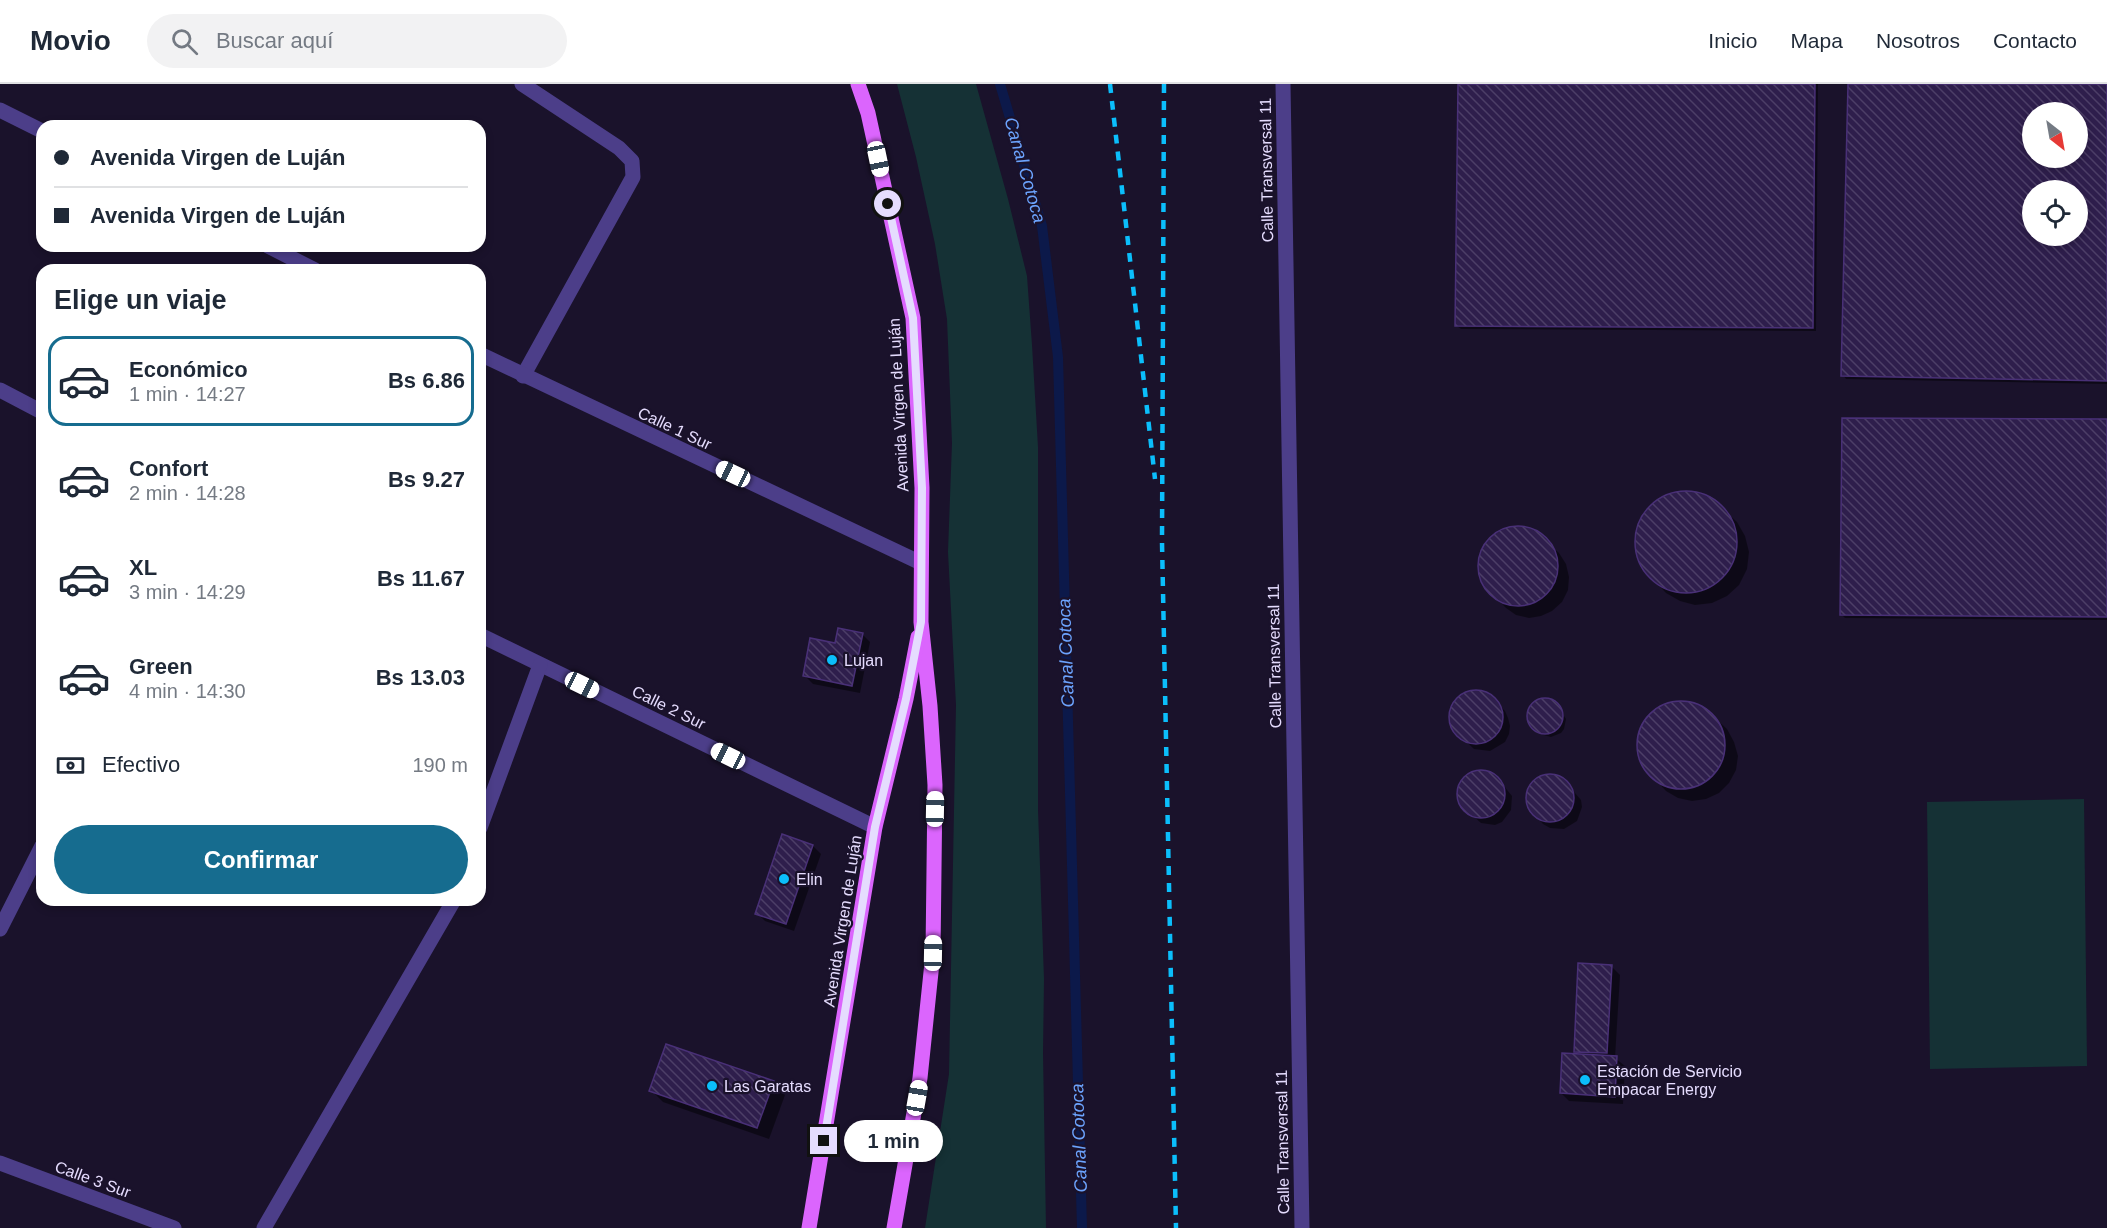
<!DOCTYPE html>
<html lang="es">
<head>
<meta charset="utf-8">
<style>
	:root { --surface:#fff; --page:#f2f2f3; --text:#1f2937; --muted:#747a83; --line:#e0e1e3; --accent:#166c8f }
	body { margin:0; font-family:Helvetica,sans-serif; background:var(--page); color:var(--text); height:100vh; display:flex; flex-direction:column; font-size:22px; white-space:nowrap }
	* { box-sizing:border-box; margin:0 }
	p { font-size:20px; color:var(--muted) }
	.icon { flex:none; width:33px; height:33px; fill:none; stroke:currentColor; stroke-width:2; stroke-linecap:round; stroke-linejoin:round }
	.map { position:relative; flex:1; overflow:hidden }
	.details { position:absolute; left:36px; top:180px; width:450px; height:642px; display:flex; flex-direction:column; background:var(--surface); border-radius:18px; box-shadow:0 3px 9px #0003 }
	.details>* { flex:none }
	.hud { position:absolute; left:36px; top:36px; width:450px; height:132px; border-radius:18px; box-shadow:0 3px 9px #0003; display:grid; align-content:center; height:132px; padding:0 18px; background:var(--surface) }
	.needle { width:39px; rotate:149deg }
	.controls { position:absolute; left:2022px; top:18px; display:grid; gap:12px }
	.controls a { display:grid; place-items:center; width:66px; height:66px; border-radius:50%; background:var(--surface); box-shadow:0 3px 9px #0003; font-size:30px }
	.end { position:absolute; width:27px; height:27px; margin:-14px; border:8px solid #e5dcfe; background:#111; box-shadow:0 0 0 3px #111 }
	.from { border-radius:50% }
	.bubble { position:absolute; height:42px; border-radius:21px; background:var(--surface); box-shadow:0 3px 9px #0003; font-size:20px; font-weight:700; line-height:42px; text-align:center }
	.car { position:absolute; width:18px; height:36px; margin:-18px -9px; border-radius:8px; box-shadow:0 0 4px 2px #0007; background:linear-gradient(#fff 24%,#345 0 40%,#fff 0 76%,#345 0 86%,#fff 0) }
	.hud b { display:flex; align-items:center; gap:21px; height:57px; font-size:22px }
	.hud b+b { border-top:2px solid var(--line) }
	.hud i { width:15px; height:15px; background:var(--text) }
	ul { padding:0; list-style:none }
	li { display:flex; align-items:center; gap:18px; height:90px; margin:0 12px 9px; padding:0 6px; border:3px solid transparent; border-radius:18px }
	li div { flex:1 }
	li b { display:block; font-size:22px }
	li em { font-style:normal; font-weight:700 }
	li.on { border-color:var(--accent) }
	li>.icon { width:54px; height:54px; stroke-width:1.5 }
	h2 { padding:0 18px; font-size:27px; line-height:72px }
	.pay { display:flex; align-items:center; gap:15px; height:66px; padding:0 18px; font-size:22px }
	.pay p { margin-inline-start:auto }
	.cta { display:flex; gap:12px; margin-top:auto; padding:12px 18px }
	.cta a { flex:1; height:69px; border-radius:36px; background:var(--accent); color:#fff; font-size:24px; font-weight:700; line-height:69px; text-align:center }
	header { display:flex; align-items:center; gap:36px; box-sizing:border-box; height:84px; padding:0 30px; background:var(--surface); border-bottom:2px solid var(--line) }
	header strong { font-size:28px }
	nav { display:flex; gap:33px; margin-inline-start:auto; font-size:21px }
	.search { width:420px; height:54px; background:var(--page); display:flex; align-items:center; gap:15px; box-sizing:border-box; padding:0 21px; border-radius:33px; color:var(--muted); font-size:22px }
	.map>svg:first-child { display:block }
	.park { fill:#153135 }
	.shadow { fill:#0007; fill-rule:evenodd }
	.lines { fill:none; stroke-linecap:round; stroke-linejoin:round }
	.stream { stroke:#0c194a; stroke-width:10 }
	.building { fill:url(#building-back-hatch); stroke:#493077; stroke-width:1.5; fill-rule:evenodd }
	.minor { stroke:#4c3e89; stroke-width:15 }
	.major { stroke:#db65fd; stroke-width:15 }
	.rail { stroke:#0bbefb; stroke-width:4.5; stroke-dasharray:9 8; stroke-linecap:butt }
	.route { stroke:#e5dcfe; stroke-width:8 }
	.poi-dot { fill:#0bbefb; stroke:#1a122b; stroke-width:2 }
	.labels { text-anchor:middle; stroke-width:4.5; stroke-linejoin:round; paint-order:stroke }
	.street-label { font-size:16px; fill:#e5dcfe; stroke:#1a122b }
	.poi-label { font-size:16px; fill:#e5dcfe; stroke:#1a122b; text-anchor:start }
	.water-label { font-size:18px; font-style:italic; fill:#6ca3fd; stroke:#1a122b }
</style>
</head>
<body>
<header>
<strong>Movio</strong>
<div class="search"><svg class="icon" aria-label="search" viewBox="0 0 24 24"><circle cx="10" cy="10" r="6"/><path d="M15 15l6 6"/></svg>Buscar aquí</div>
<nav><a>Inicio</a><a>Mapa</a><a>Nosotros</a><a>Contacto</a></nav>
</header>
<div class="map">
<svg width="2107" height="1144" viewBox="0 0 2107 1144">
	<defs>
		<pattern id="building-back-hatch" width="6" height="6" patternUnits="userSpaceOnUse" patternTransform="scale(1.5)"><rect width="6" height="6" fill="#2e1e4c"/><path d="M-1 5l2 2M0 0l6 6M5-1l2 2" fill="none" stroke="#4c3e67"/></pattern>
	</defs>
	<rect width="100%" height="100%" fill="#1a122b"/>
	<!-- park -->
	<g class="park">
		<path d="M897,0h79l32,115 19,77 5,69 6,102v363l6,169 -1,74 3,175h-121l24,-154 7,-369 -8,-153 4,-109 -5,-124 -12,-75 -19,-87z"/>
		<path d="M2084,715l3,267 -157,3 -3,-267z"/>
	</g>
	<!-- shadow -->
	<g class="shadow">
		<path d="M1460,0h358l-2,247 -355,-2 -4,-3z"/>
		<path d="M1849,0h258v300l-261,-5 -3,-4zM2032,28h46v46h-46zM2032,106h46v46h-46z"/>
		<path d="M2107,336v200l-262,-2 -3,-3z"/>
		<path d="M1679,408l16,1 16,5 26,24 8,14 4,16 -2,17 -8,16 -12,11 -15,7 -17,2 -15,-4 -14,-8 -24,-26 -6,-15v-16l4,-16 10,-13 13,-10z"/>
		<path d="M1511,444h13l12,4 23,21 7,11 3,13 -1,13 -6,12 -10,9 -11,5 -12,2 -13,-3 -10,-7 -21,-22 -5,-12 -1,-12 4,-12 7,-10 10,-8z"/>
		<path d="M862,550l8,8 -10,51 -47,-9 -8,-8 32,-31z"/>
		<path d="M1474,608l16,4 15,15 3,7 2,8 -1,8 -4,8 -15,9 -16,-2 -21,-20 -2,-16 3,-8 12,-11z"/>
		<path d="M1542,616h5l10,5 9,14 -2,10 -3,4 -10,4 -11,-3 -11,-13v-5l4,-10z"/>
		<path d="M1675,618h15l13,5 24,22 7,13 4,14 -2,14 -7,13 -10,10 -13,6 -14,2 -14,-3 -12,-7 -22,-24 -5,-13 -1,-15 4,-13 8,-11 12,-9z"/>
		<path d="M1487,687l12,9 13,16 -1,14 -9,12 -7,3 -14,-2 -20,-18 -3,-8 3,-14 11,-10z"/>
		<path d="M1556,692l7,3 18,21 1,7 -5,14 -13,8 -14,-1 -7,-4 -8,-9 -7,-13 2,-15 11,-10z"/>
		<path d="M783,752l30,10 8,8 -27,77 -29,-10 -8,-8z"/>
		<path d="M1612,883l8,8 -5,83 10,8 -2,38 -54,-3 -8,-8 18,-38 -4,-3z"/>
		<path d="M773,999l12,12 -16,44 -106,-37 -12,-12z"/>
	</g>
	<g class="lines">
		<!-- stream -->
		<path class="stream" d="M1000,0l42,142 16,131 24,871"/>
	</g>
	<!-- building -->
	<g class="building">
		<path d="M1458,0h357l-2,244 -358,-2z"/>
		<path d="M1848,0h259v297l-266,-5zM2032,28h46v46h-46zM2032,106h46v46h-46z"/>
		<path d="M1842,334l265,1v198l-267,-2z"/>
		<circle cx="1686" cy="458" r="51"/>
		<circle cx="1518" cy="482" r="40"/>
		<path d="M838,544l25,5 -11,53 -49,-10 7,-38 25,5z"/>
		<circle cx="1476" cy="633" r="27"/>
		<circle cx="1545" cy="632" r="18"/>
		<circle cx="1681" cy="661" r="44"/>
		<circle cx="1481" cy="710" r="24"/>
		<circle cx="1550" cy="714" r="24"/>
		<path d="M782,750l31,11 -27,79 -31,-10z"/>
		<path d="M1578,879l34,2 -5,88 -33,-1z"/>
		<path d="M666,960l108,37 -17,47 -108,-37z"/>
		<path d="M1562,969l55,3 -2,41 -55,-4z"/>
	</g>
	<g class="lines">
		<!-- minor -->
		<g class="minor">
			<path d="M522,0l97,64 13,13 1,16 -110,199"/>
			<path d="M1283,0l19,1144"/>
			<path d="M0,26l42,21"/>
			<path d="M268,162l47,24"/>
			<path d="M480,270l441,209"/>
			<path d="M0,306l42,22"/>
			<path d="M480,551l395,192"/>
			<path d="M480,744l60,-163"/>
			<path d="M0,845l42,-83"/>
			<path d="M0,1079l174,65"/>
			<path d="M264,1144l190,-328"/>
		</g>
		<!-- major -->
		<g class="major">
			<path d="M858,0l10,29 45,205 9,170 -1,134 9,84 5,79 -2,168 -13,125 -26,150"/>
			<path d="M809,1144l66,-401 31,-128 12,-62"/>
		</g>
		<!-- rail -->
		<g class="rail">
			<path d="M1110,0l45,395"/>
			<path d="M1164,0l-2,458 14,686"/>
		</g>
	</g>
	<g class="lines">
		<!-- route -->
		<path class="route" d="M824,1057l51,-314 31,-128 15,-77 1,-134 -9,-170 -25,-114"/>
	</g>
	<!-- markers -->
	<g class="poi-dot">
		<circle cx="832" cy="576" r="6"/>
		<circle cx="784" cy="795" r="6"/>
		<circle cx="1585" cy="996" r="6"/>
		<circle cx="712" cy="1002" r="6"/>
	</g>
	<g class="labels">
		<!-- street labels -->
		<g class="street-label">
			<text transform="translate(1266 86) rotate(-91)" y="6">Calle Transversal 11</text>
			<text transform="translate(898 321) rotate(-93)" y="6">Avenida Virgen de Luján</text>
			<text transform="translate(675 344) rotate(25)" y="6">Calle 1 Sur</text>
			<text transform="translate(1274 572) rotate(-91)" y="6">Calle Transversal 11</text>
			<text transform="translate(669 623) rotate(26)" y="6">Calle 2 Sur</text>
			<text transform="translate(842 837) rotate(-81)" y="6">Avenida Virgen de Luján</text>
			<text transform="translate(1282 1058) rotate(-91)" y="6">Calle Transversal 11</text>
			<text transform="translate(93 1095) rotate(20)" y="6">Calle 3 Sur</text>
		</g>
		<!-- poi labels -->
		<g class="poi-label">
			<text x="844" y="582">Lujan</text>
			<text x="796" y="801">Elin</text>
			<text x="1597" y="993">Estación de Servicio<tspan x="1597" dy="18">Empacar Energy</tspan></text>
			<text x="724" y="1008">Las Garatas</text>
		</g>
		<!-- water labels -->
		<g class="water-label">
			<text transform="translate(1025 86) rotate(74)" y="6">Canal Cotoca</text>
			<text transform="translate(1066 569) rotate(-92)" y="6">Canal Cotoca</text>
			<text transform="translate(1079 1054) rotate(-92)" y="6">Canal Cotoca</text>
		</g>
	</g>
</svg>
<div class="controls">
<a><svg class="needle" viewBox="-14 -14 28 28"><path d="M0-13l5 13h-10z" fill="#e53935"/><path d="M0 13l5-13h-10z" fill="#747a83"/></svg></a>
<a><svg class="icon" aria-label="locate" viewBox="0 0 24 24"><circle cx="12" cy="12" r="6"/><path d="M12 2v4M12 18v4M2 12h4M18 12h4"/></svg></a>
</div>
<i class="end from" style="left:888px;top:120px"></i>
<i class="end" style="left:824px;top:1057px"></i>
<div class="bubble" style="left:844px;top:1036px;width:99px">1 min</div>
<i class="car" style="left:878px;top:75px;rotate:168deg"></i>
<i class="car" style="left:733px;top:390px;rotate:295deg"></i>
<i class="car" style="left:582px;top:601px;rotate:116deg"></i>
<i class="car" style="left:728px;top:672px;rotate:296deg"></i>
<i class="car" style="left:935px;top:725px;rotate:1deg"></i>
<i class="car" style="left:933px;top:869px;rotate:1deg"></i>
<i class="car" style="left:917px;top:1014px;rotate:10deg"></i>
<div class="hud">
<b><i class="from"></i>Avenida Virgen de Luján</b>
<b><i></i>Avenida Virgen de Luján</b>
</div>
<section class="details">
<h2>Elige un viaje</h2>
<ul>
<li class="on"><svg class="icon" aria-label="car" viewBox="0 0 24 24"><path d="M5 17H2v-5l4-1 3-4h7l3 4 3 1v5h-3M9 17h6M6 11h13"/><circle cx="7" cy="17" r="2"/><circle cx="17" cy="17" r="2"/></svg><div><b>Económico</b><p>1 min · 14:27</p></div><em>Bs 6.86</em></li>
<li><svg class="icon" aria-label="car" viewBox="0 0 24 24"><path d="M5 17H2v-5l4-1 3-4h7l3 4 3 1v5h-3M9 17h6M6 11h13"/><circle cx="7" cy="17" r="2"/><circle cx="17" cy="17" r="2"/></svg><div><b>Confort</b><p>2 min · 14:28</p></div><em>Bs 9.27</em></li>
<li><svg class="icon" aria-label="car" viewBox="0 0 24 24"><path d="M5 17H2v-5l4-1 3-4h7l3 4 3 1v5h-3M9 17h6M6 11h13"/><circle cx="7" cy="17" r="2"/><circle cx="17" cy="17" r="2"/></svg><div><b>XL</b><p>3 min · 14:29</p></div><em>Bs 11.67</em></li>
<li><svg class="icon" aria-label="car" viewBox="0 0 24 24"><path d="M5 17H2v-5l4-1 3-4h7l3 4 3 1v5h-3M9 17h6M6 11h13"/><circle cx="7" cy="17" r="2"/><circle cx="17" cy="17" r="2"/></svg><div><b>Green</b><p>4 min · 14:30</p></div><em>Bs 13.03</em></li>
</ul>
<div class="pay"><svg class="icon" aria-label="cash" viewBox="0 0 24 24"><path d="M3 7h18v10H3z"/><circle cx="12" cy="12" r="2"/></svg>Efectivo<p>190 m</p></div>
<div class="cta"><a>Confirmar</a></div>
</section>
</div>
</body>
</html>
